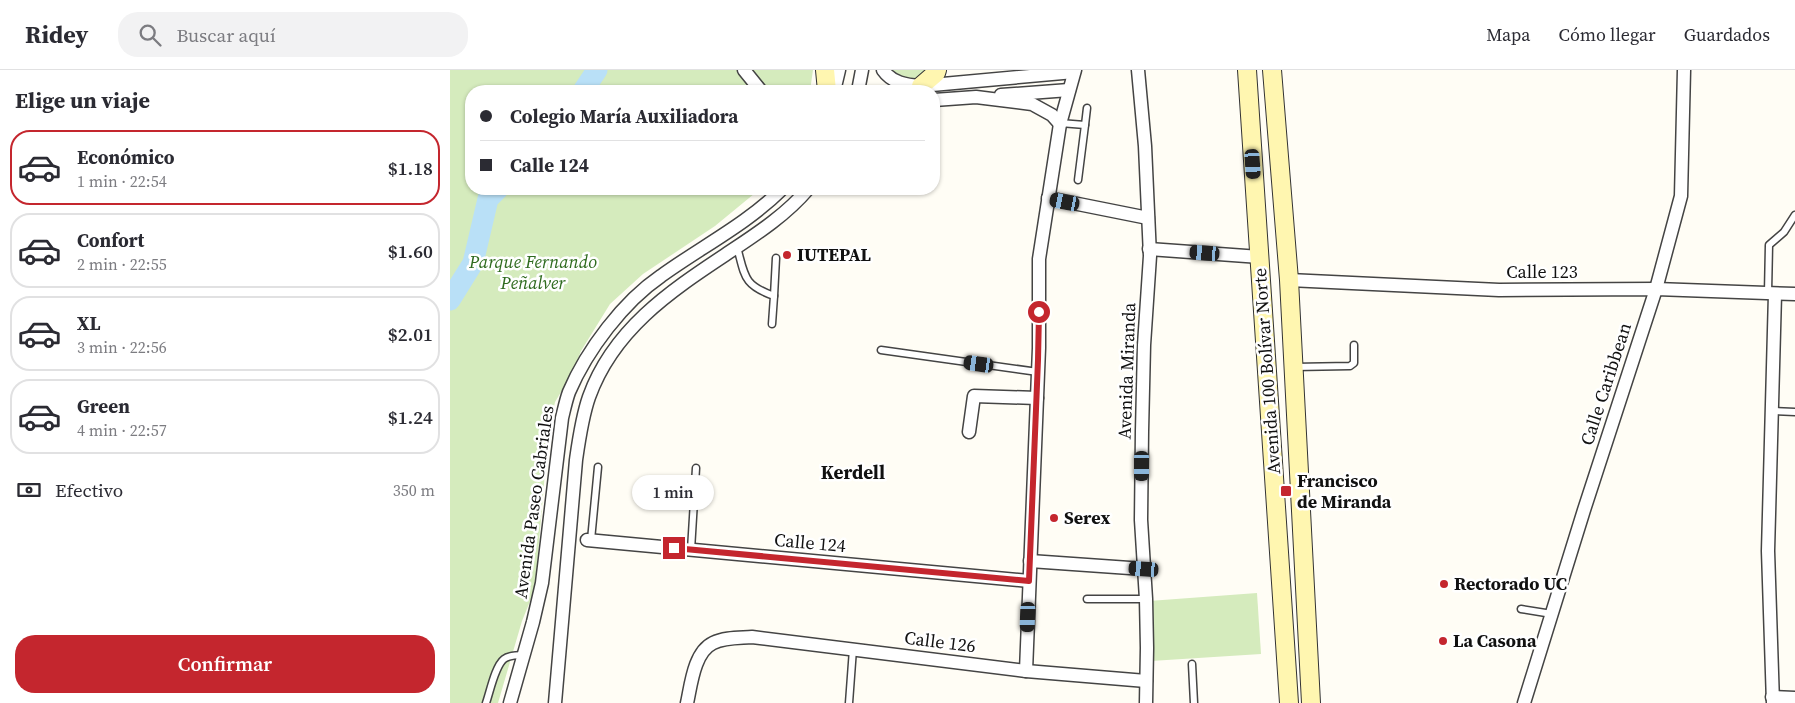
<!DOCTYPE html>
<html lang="es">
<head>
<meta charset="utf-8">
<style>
	:root { --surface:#fff; --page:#f2f2f3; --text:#2b2b33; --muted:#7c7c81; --line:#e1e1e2; --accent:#c4262e }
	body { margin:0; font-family:"Source Serif 4",serif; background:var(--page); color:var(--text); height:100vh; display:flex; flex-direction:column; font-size:19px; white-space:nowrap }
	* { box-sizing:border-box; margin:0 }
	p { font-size:16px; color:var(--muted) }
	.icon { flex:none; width:28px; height:28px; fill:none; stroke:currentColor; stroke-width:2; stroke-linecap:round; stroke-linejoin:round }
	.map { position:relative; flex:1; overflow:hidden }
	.drawer { display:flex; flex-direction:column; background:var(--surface); width:450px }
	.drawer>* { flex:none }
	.banner { position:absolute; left:15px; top:15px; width:475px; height:110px; border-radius:20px; box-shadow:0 1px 4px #0004; display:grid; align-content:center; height:110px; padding:0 15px; background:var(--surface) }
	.end { position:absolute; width:22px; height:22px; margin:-11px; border:6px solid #c4262e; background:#fff; box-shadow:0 0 0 2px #fff }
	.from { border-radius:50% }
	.bubble { position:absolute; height:35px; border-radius:18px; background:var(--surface); box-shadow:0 1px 4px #0004; font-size:16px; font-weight:600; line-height:35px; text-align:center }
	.car { position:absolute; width:15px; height:30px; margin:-15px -8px; border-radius:6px; box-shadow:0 0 4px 1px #0007; background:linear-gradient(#222 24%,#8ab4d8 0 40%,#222 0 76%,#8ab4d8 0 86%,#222 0) }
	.banner b { display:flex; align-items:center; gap:18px; height:48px; font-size:19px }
	.banner b+b { border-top:1px solid var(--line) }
	.banner i { width:12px; height:12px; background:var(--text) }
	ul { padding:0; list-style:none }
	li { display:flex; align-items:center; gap:15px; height:75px; margin:0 10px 8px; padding:0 5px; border:2px solid var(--line); border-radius:20px }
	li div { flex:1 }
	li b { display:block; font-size:19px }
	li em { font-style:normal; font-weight:600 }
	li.selected { border-color:var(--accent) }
	li>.icon { width:45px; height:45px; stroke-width:1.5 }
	h2 { padding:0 15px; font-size:22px; line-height:60px }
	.pay { display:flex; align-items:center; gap:12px; height:55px; padding:0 15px; font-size:19px }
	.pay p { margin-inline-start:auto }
	.button { display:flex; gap:10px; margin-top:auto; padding:10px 15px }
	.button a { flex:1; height:58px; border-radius:20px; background:var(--accent); color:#fff; font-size:20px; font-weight:600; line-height:58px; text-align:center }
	header { display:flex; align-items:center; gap:30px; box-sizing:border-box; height:70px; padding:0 25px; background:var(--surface); border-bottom:1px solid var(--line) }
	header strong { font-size:24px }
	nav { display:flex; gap:28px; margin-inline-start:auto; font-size:18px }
	.search { width:350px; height:45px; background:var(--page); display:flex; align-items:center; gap:12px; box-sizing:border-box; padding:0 18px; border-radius:20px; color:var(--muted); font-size:19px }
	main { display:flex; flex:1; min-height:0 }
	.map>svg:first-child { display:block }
	.green { fill:#d5ebbd }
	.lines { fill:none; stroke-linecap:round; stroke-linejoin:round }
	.river { stroke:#b9e0f7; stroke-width:21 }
	.lane-casing { stroke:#444; stroke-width:9 }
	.street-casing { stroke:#444; stroke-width:15 }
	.secondary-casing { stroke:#333; stroke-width:20 }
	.lane { stroke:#fff; stroke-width:6 }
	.street { stroke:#fff; stroke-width:12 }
	.secondary { stroke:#fff6b0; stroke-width:18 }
	.route { stroke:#c4262e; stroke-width:6 }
	.poi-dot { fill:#c4262e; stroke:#fff; stroke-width:2 }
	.labels { text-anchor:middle; stroke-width:5; stroke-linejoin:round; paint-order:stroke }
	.poi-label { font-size:18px; font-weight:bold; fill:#111; stroke:#fff; text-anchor:start }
	.park-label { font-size:18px; font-style:italic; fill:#2f6b1f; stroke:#fff }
	.street-label { font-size:18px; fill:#111; stroke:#fff }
	.neighbourhood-label { font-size:19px; font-weight:bold; fill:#111; stroke:#fff }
</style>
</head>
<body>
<header>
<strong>Ridey</strong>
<div class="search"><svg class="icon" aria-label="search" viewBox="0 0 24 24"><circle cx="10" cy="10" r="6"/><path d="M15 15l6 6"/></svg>Buscar aquí</div>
<nav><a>Mapa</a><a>Cómo llegar</a><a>Guardados</a></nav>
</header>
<main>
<section class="drawer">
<h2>Elige un viaje</h2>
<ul>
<li class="selected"><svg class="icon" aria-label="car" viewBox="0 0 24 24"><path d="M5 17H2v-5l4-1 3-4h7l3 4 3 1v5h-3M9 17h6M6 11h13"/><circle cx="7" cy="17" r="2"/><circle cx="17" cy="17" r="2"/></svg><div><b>Económico</b><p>1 min · 22:54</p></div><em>$1.18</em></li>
<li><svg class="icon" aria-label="car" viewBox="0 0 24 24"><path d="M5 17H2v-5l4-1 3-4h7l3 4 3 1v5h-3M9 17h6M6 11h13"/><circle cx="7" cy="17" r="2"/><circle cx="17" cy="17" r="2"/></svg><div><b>Confort</b><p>2 min · 22:55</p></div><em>$1.60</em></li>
<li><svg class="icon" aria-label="car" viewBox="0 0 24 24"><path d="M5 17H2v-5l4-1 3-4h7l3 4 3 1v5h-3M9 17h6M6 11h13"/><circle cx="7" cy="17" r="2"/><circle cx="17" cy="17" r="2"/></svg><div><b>XL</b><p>3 min · 22:56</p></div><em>$2.01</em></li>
<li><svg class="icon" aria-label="car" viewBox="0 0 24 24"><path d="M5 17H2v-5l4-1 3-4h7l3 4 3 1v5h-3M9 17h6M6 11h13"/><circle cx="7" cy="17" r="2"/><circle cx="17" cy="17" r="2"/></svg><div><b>Green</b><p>4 min · 22:57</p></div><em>$1.24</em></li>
</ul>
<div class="pay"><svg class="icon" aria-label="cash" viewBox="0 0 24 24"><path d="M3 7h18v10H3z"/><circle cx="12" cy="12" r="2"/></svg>Efectivo<p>350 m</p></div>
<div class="button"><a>Confirmar</a></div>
</section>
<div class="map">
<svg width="1345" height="633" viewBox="0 0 1345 633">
	<rect width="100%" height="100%" fill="#fffdf5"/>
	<!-- green -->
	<g class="green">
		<path d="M0,0h363l-3,21h-339v98h289l-45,37 -72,48 -33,30 -29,47 -9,23 -17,28 -7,35 -13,152 -13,32 -24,82h-48z"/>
		<path d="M441,0h37l-3,6c-12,4 -20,2 -32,-3z"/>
		<path d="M807,523l4,61 -110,7 -2,-60z"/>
	</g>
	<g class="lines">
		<!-- river -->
		<g class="river">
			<path d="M133,21l14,-21"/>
			<path d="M0,230l23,-37 15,-64 10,-10"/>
		</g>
		<defs>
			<g id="lane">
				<path d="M610,53l25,2 -7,55"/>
				<path d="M635,55l2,-17"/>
				<path d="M287,177c8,29 6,38 37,49l-2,28"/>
				<path d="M1318,223l1,-48 15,-13 11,-17"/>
				<path d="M324,226l2,-38"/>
				<path d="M431,280l157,22"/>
				<path d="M844,297l56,-1 4,-3v-18"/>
				<path d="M1322,341l23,1"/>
				<path d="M141,470l7,-73"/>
				<path d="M241,480l5,-82"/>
				<path d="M637,529h59"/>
				<path d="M1071,539l31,5"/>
				<path d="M742,594l2,39"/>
				<path d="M36,633c4,-11 9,-37 18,-44 5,-4 14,-4 20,-4"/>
				<path d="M399,633l4,-54"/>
			</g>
			<g id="street">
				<path d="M294,0l17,21"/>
				<path d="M433,0c9,13 23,15 38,16l153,-14"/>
				<path d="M688,0l7,76 5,110 -6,89 -2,86 -1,89 5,79 1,49 -1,55"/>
				<path d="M384,21l5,-21"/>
				<path d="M408,21l4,-21"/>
				<path d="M551,25l68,-5"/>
				<path d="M484,30l42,-3 56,7 20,11 8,9"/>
				<path d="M598,128l100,20"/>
				<path d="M699,179l111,8"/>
				<path d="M839,210l210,10 157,-1 139,5"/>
				<path d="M519,362l5,-36 63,2"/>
				<path d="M137,470l442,41"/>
				<path d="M580,491l114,8"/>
				<path d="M576,601l13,-323v-89l21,-135 15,-54"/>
				<path d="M1322,627l23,1"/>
				<path d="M60,633l23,-81 9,-39 20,-165c2,-8 4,-18 7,-26 18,-42 54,-90 92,-116 40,-29 86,-52 121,-87"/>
				<path d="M105,633l21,-243c3,-21 6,-43 13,-63 24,-67 80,-105 136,-142 30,-20 60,-39 83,-66"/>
				<path d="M237,633c4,-18 7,-51 26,-60 12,-6 27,-5 39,-6l274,34 120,10"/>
				<path d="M1074,633l60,-193 72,-221 25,-93 3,-126"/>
				<path d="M1323,633l-5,-152 7,-257"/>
			</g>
			<g id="secondary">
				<path d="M375,0l2,21"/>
				<path d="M797,0l42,633"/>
				<path d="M822,0l17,210 22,423"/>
				<path d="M471,16l15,-13 1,-3"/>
			</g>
		</defs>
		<!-- lane casing -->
		<use href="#lane" class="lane-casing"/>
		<!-- street casing -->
		<use href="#street" class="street-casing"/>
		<!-- secondary casing -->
		<use href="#secondary" class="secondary-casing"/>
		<!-- lane -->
		<use href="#lane" class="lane"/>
		<!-- street -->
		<use href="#street" class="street"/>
		<!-- secondary -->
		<use href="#secondary" class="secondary"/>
	</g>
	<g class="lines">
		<!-- route -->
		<path class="route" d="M224,478l355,33 9,-221 1,-48"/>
	</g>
	<!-- markers -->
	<g class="poi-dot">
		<circle cx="337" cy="185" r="5"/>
		<rect x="830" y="415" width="12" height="12" rx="2.5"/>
		<circle cx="604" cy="448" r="5"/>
		<circle cx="994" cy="514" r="5"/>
		<circle cx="993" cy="571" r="5"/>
	</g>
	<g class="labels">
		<!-- poi labels -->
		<g class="poi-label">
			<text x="347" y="191">IUTEPAL</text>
			<text x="847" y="417">Francisco<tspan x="847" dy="21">de Miranda</tspan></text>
			<text x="614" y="454">Serex</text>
			<text x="1004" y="520">Rectorado UC</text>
			<text x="1003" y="577">La Casona</text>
		</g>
		<!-- park labels -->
		<g class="park-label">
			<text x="83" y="198">Parque Fernando<tspan x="83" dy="21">Peñalver</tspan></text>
		</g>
		<!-- street labels -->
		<g class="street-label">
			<text x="1092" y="208">Calle 123</text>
			<text transform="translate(677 301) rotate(-88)" y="6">Avenida Miranda</text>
			<text transform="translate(817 301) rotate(-94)" y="6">Avenida 100 Bolívar Norte</text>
			<text transform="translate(1156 314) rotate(-72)" y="6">Calle Caribbean</text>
			<text transform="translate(84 432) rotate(-82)" y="6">Avenida Paseo Cabriales</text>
			<text transform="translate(360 473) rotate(5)" y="6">Calle 124</text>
			<text transform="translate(490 572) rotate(7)" y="6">Calle 126</text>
		</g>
		<!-- neighbourhood labels -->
		<g class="neighbourhood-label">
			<text x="403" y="409">Kerdell</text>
		</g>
	</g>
</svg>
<i class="end from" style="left:589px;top:242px"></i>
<i class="end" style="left:224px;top:478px"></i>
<div class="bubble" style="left:182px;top:405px;width:82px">1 min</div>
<i class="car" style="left:803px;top:94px;rotate:176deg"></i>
<i class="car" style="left:615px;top:132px;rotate:281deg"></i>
<i class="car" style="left:755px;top:183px;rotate:274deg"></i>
<i class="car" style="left:529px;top:294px;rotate:278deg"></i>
<i class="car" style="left:692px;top:396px;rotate:180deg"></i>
<i class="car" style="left:694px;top:499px;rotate:274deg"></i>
<i class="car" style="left:578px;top:547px;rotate:182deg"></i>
<div class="banner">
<b><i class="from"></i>Colegio María Auxiliadora</b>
<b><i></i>Calle 124</b>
</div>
</div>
</main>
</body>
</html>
